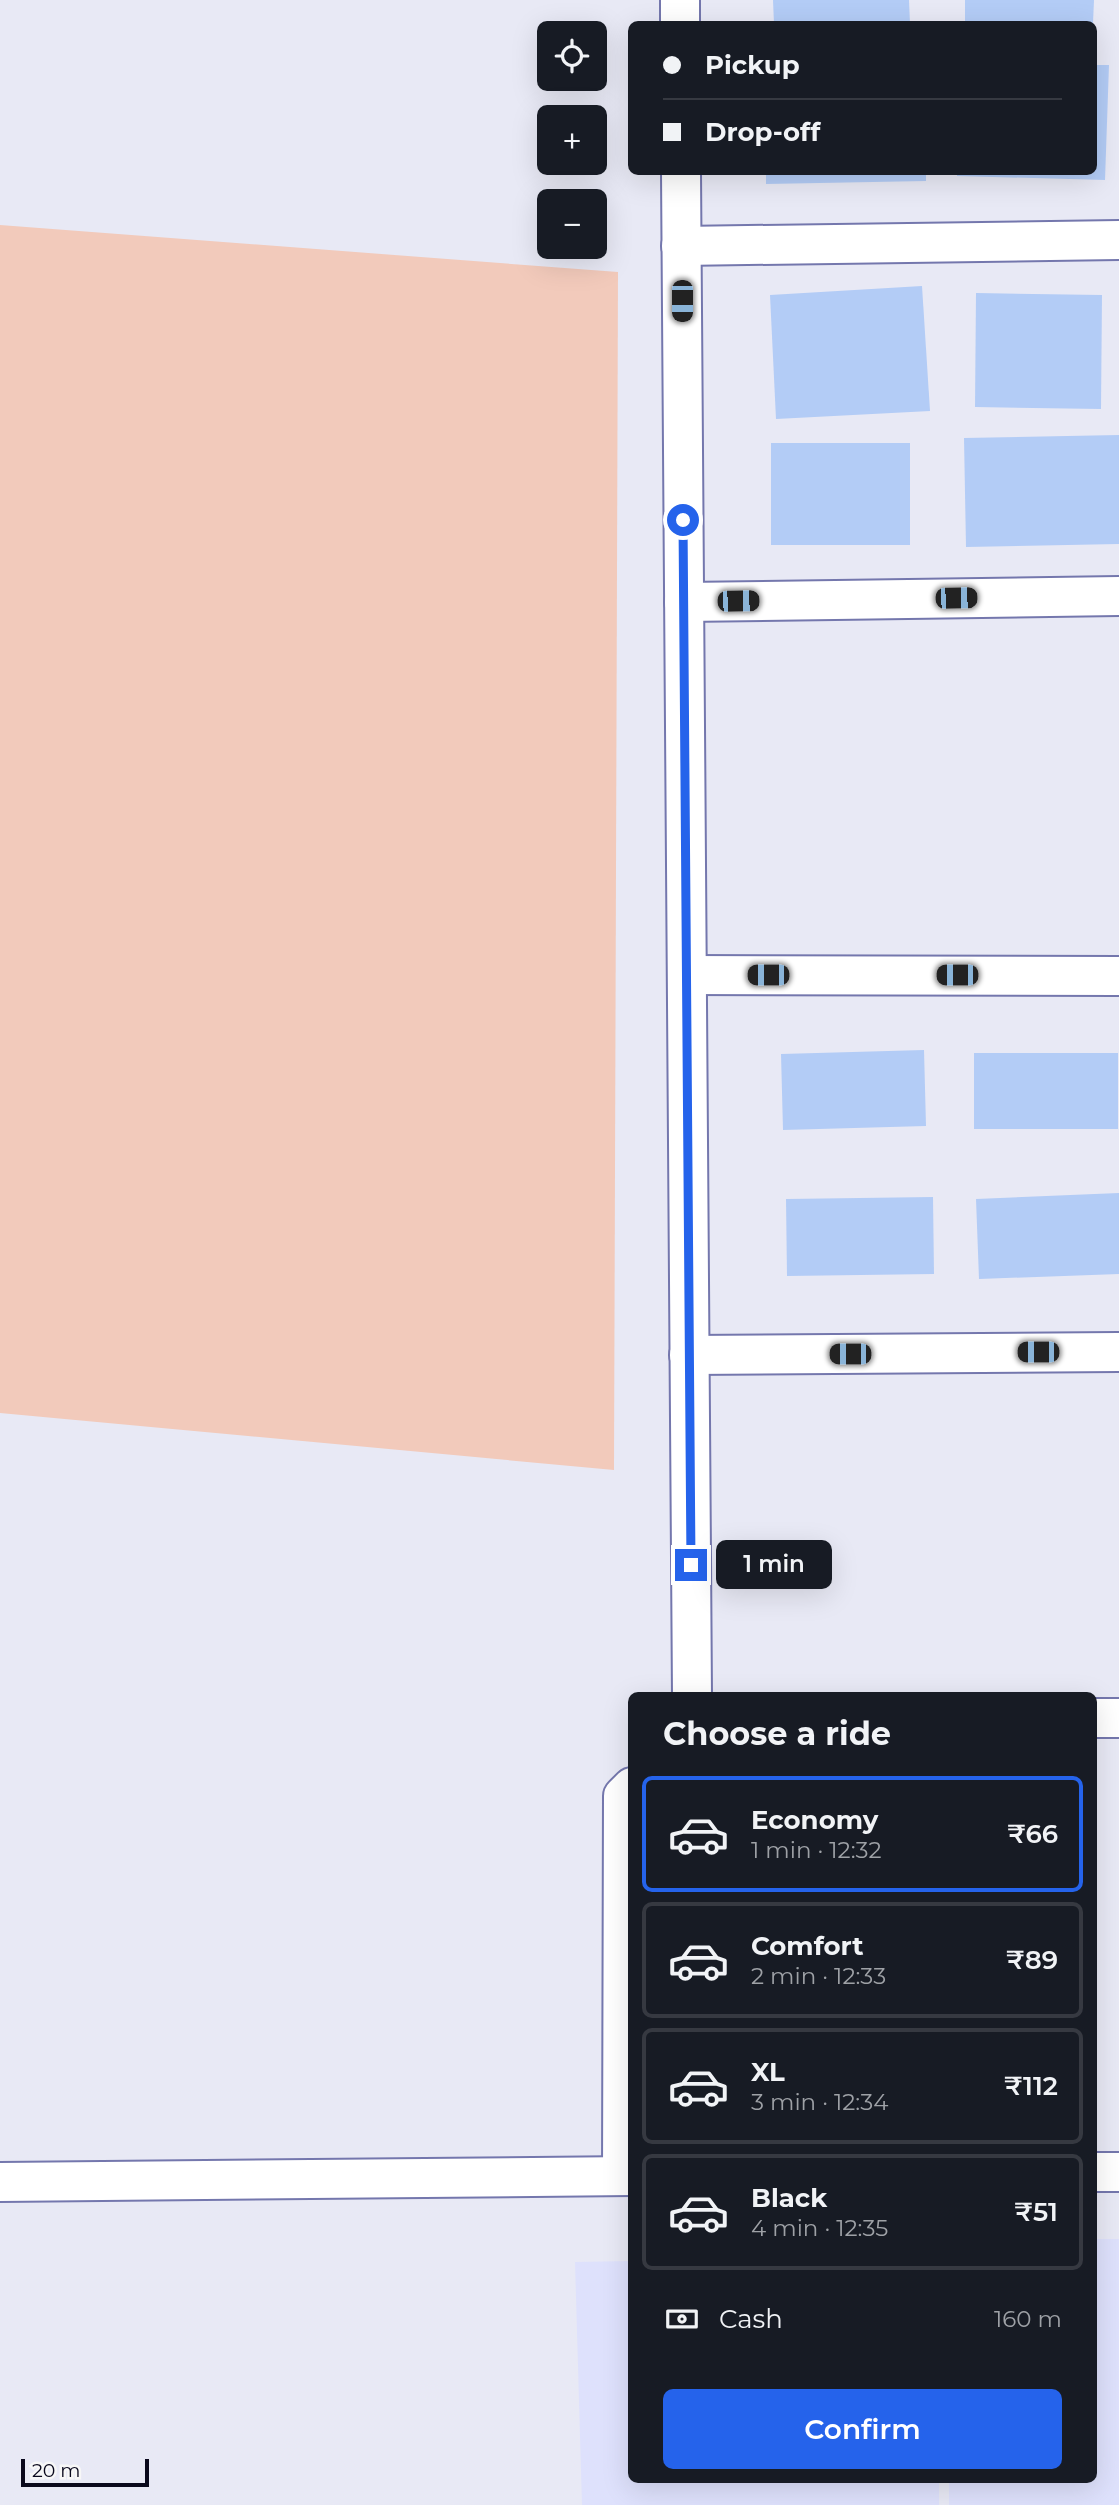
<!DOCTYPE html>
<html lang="en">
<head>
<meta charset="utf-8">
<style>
	:root { --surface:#171b24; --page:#20242c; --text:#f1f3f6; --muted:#9ea1a6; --line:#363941; --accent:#2563eb }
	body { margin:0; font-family:Montserrat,sans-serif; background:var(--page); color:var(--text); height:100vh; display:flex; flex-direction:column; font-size:26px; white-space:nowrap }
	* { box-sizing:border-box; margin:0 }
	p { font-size:23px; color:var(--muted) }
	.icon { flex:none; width:38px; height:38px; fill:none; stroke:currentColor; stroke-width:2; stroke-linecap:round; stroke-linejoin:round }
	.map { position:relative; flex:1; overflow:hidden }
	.drawer { position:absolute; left:628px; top:1692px; width:469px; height:791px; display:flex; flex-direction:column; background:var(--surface); border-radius:10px; box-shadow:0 7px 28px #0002 }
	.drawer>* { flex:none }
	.hud { position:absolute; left:628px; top:21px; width:469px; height:154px; border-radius:10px; box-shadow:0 7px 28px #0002; display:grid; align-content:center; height:154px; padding:0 35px; background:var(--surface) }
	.tools { position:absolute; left:537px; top:21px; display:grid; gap:14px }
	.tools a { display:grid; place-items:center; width:70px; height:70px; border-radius:10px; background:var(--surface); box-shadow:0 7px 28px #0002; font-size:35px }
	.scale { position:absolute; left:21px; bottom:18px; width:128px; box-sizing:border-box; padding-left:7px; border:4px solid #09081c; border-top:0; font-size:19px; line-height:24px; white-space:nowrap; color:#09081c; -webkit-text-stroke:5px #f7f7f7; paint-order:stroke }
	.end { position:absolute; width:32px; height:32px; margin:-16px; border:9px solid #2563eb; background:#fff; box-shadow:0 0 0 4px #fff }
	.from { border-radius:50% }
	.bubble { position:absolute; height:49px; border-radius:10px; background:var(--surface); box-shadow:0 7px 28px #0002; font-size:23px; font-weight:600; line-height:49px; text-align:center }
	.car { position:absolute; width:21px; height:42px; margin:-21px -10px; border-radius:9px; box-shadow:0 0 5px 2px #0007; background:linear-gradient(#222 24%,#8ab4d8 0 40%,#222 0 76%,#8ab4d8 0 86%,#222 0) }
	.hud b { display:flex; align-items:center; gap:24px; height:66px; font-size:26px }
	.hud b+b { border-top:2px solid var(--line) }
	.hud i { width:18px; height:18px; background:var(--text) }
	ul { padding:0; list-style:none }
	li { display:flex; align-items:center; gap:21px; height:116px; margin:0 14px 10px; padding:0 21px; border:4px solid var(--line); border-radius:10px }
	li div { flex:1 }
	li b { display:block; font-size:26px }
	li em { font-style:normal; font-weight:600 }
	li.current { border-color:var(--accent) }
	li>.icon { width:63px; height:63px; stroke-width:1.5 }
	h2 { padding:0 35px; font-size:32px; line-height:84px }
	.pay { display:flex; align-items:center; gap:18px; height:77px; padding:0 35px; font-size:26px }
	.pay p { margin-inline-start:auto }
	.action { display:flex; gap:14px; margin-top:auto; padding:14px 35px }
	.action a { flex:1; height:80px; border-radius:10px; background:var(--accent); color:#fff; font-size:28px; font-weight:600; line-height:80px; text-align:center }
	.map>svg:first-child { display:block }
	.built { fill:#dee1fc }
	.green { fill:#f2cabb }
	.building { fill:#b3ccf6 }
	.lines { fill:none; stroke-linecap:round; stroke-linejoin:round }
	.street-casing { stroke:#7477ad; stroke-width:42 }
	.street { stroke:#fff; stroke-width:38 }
	.route { stroke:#2563eb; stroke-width:9 }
</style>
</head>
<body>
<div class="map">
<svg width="1119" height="2505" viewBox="0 0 1119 2505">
	<rect width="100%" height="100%" fill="#e8e9f5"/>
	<!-- built -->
	<g class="built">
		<path d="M1094,2239h25v266h-170v-25h145z"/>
		<path d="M632,2261v219h307v25h-357l-7,-243z"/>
	</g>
	<!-- green -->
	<path class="green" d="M0,225l618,47 -4,1198 -614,-57z"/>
	<!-- building -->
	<g class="building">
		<path d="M773,0h136l1,24h-136z"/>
		<path d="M965,0h129l-1,23 -128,-2z"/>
		<path d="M1094,65h15l-4,115 -148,-4v-4h137z"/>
		<path d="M766,172h160v9l-160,3z"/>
		<path d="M922,286l8,125 -154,8 -6,-124z"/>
		<path d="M976,293l126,2 -1,114 -126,-2z"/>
		<path d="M1119,435v109l-153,3 -2,-109z"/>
		<rect x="771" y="443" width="139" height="102"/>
		<path d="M924,1050l2,76 -143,4 -2,-76z"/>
		<rect x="974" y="1053" width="144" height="76"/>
		<path d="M1119,1193v81l-140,5 -3,-80z"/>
		<path d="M933,1197l1,77 -147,2 -1,-77z"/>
	</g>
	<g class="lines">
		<defs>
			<g id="street">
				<path d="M680,0v24"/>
				<path d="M681,172l11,1524"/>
				<path d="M681,246l438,-6"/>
				<path d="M684,602l435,-6"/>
				<path d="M687,975l432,1"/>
				<path d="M689,1355l430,-3"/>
				<path d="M1094,1718h25"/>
				<path d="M1094,2172h25"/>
				<path d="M622,2176l1,-380 9,-9"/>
				<path d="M0,2182l632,-6"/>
			</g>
		</defs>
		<!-- street casing -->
		<use href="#street" class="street-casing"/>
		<!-- street -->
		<use href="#street" class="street"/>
	</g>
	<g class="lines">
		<!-- route -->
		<path class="route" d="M683,520l8,1045"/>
	</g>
</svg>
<div class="tools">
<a><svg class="icon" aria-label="locate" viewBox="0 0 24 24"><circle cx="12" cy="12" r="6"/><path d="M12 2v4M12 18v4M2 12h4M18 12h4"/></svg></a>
<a>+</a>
<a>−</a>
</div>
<div class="scale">20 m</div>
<i class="end from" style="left:683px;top:520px"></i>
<i class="end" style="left:691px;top:1565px"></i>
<div class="bubble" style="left:716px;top:1540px;width:116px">1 min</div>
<i class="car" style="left:682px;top:301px;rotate:180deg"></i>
<i class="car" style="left:956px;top:598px;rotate:89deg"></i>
<i class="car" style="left:738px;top:601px;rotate:89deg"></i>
<i class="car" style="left:768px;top:975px;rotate:270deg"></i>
<i class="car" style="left:957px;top:975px;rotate:270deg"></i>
<i class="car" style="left:1038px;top:1352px;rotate:270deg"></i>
<i class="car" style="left:850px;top:1354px;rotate:270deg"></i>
<div class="hud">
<b><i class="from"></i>Pickup</b>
<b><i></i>Drop-off</b>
</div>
<section class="drawer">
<h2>Choose a ride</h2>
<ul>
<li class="current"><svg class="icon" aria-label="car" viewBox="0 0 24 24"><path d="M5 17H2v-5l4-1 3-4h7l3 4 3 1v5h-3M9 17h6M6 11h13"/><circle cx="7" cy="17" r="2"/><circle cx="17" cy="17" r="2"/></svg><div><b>Economy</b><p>1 min · 12:32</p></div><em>₹66</em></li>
<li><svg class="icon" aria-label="car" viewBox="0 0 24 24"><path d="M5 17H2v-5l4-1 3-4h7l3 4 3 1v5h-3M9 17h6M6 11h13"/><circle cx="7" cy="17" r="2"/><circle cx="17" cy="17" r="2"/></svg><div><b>Comfort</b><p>2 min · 12:33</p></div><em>₹89</em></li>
<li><svg class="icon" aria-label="car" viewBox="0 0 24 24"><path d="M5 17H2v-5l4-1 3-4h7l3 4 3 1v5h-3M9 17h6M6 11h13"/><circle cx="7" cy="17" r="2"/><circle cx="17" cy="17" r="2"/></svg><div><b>XL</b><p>3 min · 12:34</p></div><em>₹112</em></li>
<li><svg class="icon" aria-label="car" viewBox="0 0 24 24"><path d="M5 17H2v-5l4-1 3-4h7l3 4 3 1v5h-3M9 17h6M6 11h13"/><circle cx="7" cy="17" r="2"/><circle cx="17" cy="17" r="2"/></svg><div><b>Black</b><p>4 min · 12:35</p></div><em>₹51</em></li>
</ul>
<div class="pay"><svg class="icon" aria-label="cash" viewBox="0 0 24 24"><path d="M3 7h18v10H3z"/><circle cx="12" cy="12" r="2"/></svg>Cash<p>160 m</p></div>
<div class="action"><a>Confirm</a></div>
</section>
</div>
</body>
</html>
